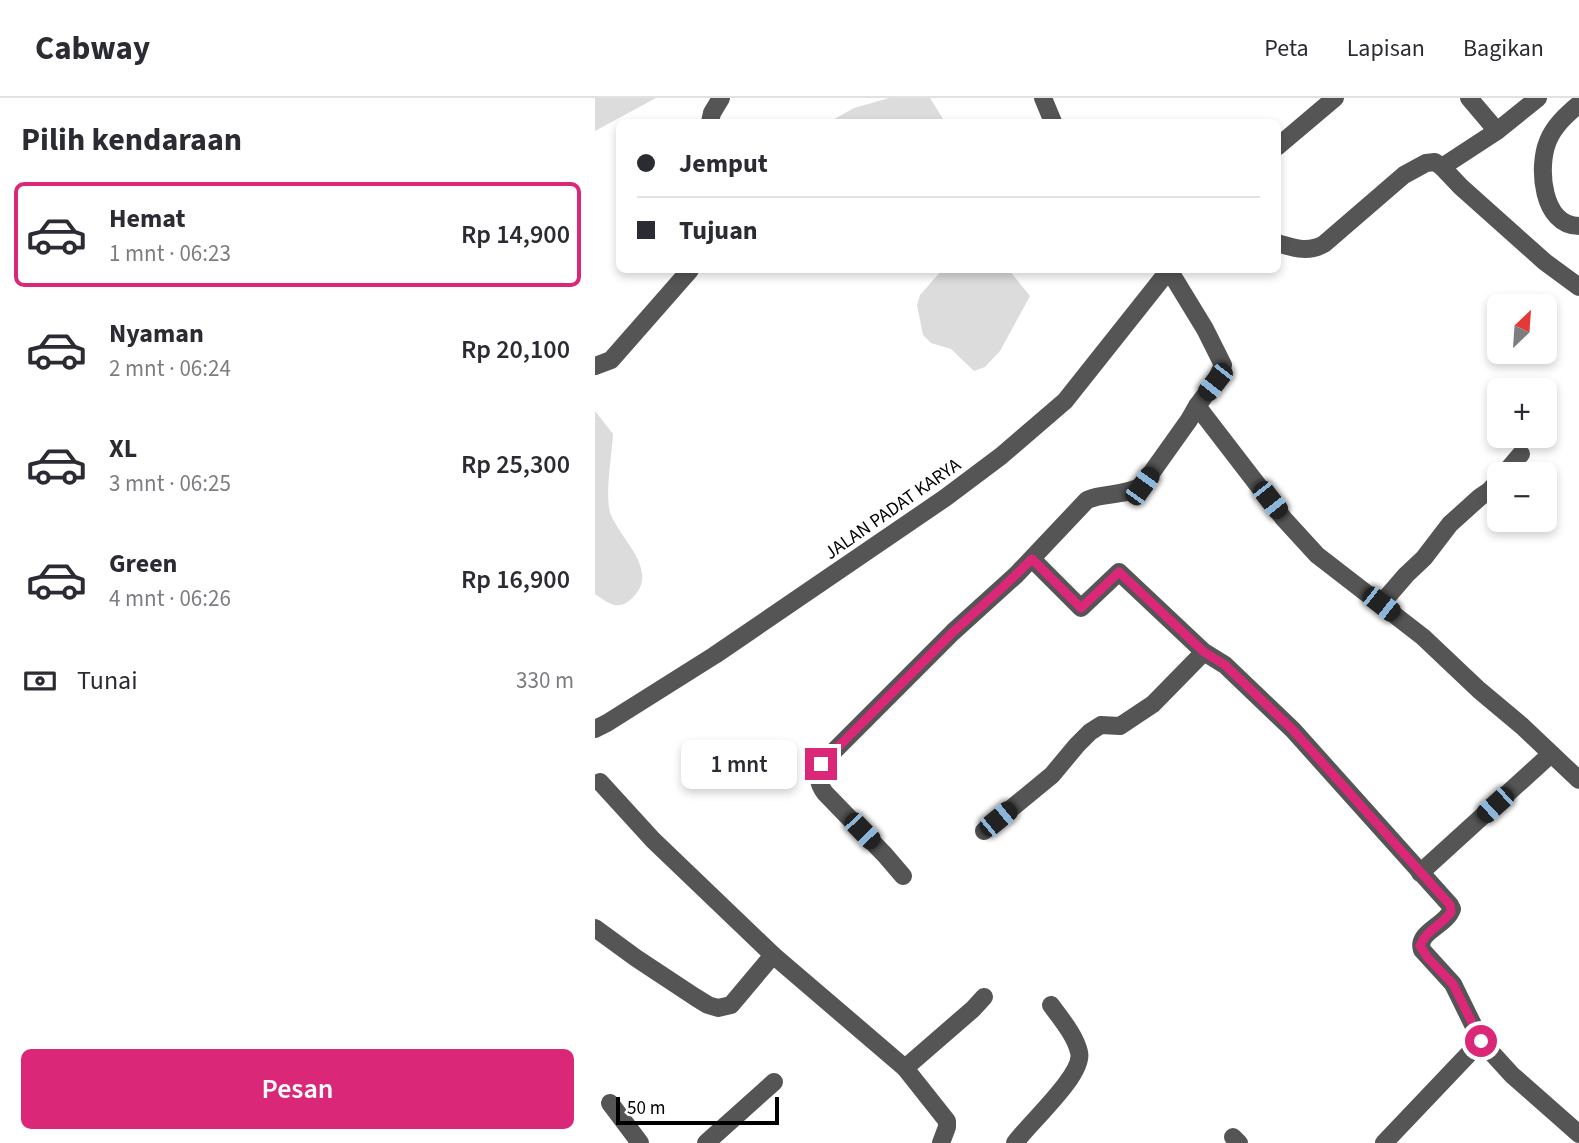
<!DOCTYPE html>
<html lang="id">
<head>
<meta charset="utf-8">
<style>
	:root { --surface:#fff; --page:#f7f7f7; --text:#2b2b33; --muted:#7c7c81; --line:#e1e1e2; --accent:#db2777 }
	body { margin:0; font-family:"Source Sans 3",sans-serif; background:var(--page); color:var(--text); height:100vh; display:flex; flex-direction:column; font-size:26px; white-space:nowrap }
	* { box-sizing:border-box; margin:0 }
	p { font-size:23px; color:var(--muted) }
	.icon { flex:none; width:38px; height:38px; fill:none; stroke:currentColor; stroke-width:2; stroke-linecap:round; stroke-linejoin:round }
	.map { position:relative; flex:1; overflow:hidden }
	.details { display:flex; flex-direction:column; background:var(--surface); width:595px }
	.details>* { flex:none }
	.hud { position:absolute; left:21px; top:21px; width:665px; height:154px; border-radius:10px; box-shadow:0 4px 10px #0003; display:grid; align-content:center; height:154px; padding:0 21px; background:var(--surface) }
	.needle { width:46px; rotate:25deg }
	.fabs { position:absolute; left:892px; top:196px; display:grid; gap:14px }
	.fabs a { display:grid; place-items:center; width:70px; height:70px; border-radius:10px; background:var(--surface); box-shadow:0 4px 10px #0003; font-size:35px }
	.scale { position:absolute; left:21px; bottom:18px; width:163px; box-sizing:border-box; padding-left:7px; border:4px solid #000; border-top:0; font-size:19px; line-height:24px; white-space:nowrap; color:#000; -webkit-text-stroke:5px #fff; paint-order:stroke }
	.end { position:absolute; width:32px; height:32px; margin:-16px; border:9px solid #db2777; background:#fff; box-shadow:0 0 0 4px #fff }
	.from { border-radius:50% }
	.bubble { position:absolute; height:49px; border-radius:10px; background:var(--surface); box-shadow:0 4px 10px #0003; font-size:23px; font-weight:600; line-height:49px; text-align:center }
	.car { position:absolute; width:21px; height:42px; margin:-21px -10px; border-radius:9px; box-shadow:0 0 5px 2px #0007; background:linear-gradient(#222 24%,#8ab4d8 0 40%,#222 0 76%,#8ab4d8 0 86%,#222 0) }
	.hud b { display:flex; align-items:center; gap:24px; height:66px; font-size:26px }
	.hud b+b { border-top:2px solid var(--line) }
	.hud i { width:18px; height:18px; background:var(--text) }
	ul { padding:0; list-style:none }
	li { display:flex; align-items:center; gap:21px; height:105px; margin:0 14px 10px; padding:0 7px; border:4px solid transparent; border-radius:10px }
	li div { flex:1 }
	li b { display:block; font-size:26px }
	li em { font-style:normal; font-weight:600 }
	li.active { border-color:var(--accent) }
	li>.icon { width:63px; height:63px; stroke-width:1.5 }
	h2 { padding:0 21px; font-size:32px; line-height:84px }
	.pay { display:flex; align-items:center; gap:18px; height:77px; padding:0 21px; font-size:26px }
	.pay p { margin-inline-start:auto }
	.primary-button { display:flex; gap:14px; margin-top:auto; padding:14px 21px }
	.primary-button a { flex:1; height:80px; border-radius:10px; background:var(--accent); color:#fff; font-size:28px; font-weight:600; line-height:80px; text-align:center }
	header { display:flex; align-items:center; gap:42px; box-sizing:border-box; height:98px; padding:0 35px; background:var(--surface); border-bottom:2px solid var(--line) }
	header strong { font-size:33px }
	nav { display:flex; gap:38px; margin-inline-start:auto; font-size:24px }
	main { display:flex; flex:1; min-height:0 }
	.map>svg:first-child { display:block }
	.green { fill:#dcdcdc }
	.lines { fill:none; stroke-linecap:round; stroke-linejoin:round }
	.minor { stroke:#555; stroke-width:18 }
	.route { stroke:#db2777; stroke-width:9 }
	.labels { text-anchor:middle; stroke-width:5; stroke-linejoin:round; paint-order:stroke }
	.street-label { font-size:19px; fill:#000; stroke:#fff }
</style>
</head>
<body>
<header>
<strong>Cabway</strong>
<nav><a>Peta</a><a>Lapisan</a><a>Bagikan</a></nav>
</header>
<main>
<section class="details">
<h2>Pilih kendaraan</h2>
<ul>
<li class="active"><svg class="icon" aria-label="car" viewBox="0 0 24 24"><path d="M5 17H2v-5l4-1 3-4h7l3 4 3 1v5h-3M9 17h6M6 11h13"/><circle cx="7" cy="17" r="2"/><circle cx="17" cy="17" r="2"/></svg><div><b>Hemat</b><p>1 mnt · 06:23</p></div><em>Rp 14,900</em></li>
<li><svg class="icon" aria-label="car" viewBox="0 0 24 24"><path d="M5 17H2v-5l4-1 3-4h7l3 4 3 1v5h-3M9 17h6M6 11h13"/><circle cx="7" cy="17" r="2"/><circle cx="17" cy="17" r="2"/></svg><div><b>Nyaman</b><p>2 mnt · 06:24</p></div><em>Rp 20,100</em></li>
<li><svg class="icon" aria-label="car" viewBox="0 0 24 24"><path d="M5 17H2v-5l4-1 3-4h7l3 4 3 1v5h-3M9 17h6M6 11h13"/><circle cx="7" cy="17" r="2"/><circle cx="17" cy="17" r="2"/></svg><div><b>XL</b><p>3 mnt · 06:25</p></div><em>Rp 25,300</em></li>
<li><svg class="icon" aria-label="car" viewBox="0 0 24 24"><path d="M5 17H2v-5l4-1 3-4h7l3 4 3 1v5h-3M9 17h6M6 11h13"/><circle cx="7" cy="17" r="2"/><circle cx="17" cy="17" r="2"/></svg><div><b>Green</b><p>4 mnt · 06:26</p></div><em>Rp 16,900</em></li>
</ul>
<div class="pay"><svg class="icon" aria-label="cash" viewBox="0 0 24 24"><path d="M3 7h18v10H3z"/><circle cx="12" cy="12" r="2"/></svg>Tunai<p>330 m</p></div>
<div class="primary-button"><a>Pesan</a></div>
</section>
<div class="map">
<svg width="984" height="1045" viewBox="0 0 984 1045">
	<rect width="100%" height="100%" fill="#fff"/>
	<!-- green -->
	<g class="green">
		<path d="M0,0h61l-61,33z"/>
		<path d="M294,0h41l15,24h-116l25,-14z"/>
		<path d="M347,172h67l21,26 -30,55 -15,16 -11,4 -23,-22 -20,-6 -8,-8 -6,-30 3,-10z"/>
		<path d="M0,313l18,23c-1,21 -9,63 -2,81 11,27 52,58 18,86 -13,10 -23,0 -34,-7z"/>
	</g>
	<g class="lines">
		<!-- minor -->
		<g class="minor">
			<path d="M448,0l10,24"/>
			<path d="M874,0l28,33"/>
			<path d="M984,6c-13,11 -25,22 -31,37 -11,26 -6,85 31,85"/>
			<path d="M115,24l2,-9 9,-15"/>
			<path d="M682,49l58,-49"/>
			<path d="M847,69l55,-36 41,-33"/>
			<path d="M682,145c17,5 31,10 47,1l80,-69 22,-12 9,-1 7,5 19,20 84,75 34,25"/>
			<path d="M0,268l16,-6 79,-90"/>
			<path d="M602,308l87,113 33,36 106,82 56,53 43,36 57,54"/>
			<path d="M909,376l17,-20"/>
			<path d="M437,461l49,49 38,-36 85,80 21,13 68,65 157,175 2,4c-6,17 -36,23 -30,41l31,34 28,57 31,34 67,59"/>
			<path d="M786,506l25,-29 18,-17 26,-34 30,-27 9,-6 11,-12"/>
			<path d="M0,631l12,-6 108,-68 230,-157 56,-42 64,-55 104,-131 36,59 18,36 -8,17 -18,24 -8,14 -47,66c-20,11 -37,6 -55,14l-71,75 -63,57 -132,132c-3,12 -4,18 4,29l60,62 18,21"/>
			<path d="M5,684l53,58 120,115"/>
			<path d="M389,733l68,-56 25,-30 13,-13 11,-7 19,1 33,-22 51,-52"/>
			<path d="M825,775l131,-119"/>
			<path d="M0,830l41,30 59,39 13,8 10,3 13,-3 42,-50 132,113 42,53v6l-6,16"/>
			<path d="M310,970l68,-59 11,-12"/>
			<path d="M15,1005l30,40"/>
			<path d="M638,1039l6,6"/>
			<path d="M111,1045l68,-61"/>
			<path d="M420,1045c14,-20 70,-69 64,-91 -4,-17 -18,-33 -28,-47"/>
			<path d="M789,1045l97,-102"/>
		</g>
	</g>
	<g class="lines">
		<!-- route -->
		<path class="route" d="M226,666l132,-132 50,-45 29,-28 49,49 38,-36 85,80 21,13 68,65 157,175 1,7c-9,13 -26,19 -31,34l8,12 25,26 28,57"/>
	</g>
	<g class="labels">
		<!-- street labels -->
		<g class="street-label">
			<text transform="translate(297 410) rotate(-35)" y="7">JALAN PADAT KARYA</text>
		</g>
	</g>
</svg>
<div class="fabs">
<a><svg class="needle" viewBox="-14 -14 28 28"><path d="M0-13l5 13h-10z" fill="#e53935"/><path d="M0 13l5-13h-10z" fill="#7c7c81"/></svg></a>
<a>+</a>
<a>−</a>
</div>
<div class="scale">50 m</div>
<i class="end from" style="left:886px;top:943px"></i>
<i class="end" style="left:226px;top:666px"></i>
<div class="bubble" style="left:86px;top:642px;width:116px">1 mnt</div>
<i class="car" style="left:620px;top:284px;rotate:218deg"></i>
<i class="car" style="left:547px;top:388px;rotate:36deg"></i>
<i class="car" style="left:675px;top:402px;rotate:142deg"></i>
<i class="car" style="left:786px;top:506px;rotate:128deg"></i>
<i class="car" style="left:900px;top:707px;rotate:228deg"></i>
<i class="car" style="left:403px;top:721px;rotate:51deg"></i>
<i class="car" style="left:267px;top:733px;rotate:136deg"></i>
<div class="hud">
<b><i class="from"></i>Jemput</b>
<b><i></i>Tujuan</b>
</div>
</div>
</main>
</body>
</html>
